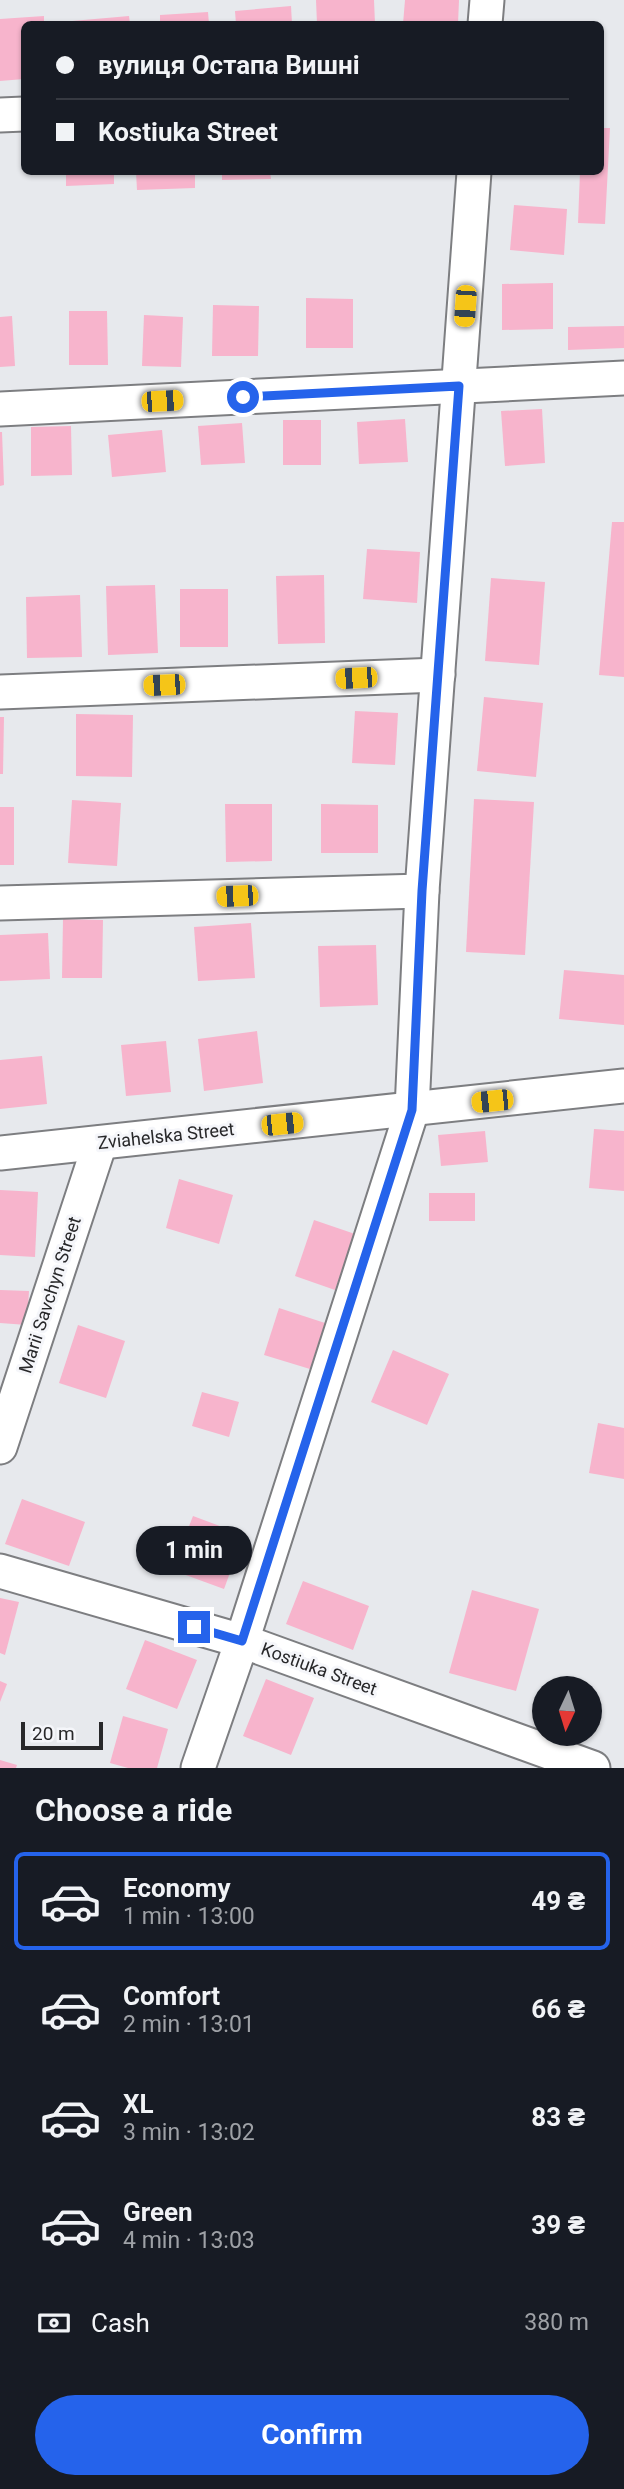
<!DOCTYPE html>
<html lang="en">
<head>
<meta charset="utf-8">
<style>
	:root { --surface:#171b24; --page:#20242c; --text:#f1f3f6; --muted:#9ea1a6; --line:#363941; --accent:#2563eb }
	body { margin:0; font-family:Roboto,sans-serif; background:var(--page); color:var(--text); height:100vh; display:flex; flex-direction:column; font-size:26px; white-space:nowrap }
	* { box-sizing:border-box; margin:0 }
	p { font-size:23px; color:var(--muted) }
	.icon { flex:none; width:38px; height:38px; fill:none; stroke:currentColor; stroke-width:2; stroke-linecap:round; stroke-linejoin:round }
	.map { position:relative; height:1768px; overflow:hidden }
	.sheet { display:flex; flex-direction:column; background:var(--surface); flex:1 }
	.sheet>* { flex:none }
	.hud { position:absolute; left:21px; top:21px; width:583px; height:154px; border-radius:10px; box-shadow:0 2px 5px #0004; display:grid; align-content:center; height:154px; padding:0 35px; background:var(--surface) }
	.needle { width:46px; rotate:184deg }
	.fabs { position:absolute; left:532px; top:1676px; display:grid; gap:14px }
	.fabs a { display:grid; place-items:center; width:70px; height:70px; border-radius:50%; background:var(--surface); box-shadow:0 2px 5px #0004; font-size:35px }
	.scale { position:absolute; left:21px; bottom:18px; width:82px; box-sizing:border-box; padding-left:7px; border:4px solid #28282a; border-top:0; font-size:19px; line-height:24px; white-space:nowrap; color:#28282a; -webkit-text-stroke:5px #f5f6fa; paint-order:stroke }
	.end { position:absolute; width:32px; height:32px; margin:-16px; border:9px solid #2563eb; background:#fff; box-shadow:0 0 0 4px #fff }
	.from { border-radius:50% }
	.bubble { position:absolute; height:49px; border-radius:24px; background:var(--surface); box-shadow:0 2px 5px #0004; font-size:23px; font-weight:700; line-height:49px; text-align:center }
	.car { position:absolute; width:21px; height:42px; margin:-21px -10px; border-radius:9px; box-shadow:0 0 5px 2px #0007; background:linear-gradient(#f5c518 24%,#345 0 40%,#f5c518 0 76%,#345 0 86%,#f5c518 0) }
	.hud b { display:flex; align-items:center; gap:24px; height:66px; font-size:26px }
	.hud b+b { border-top:2px solid var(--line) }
	.hud i { width:18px; height:18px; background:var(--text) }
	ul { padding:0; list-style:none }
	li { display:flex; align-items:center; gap:21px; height:98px; margin:0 14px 10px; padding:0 21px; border:4px solid transparent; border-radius:10px }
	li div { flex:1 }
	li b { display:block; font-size:26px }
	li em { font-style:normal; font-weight:700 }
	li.on { border-color:var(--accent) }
	li>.icon { width:63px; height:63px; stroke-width:1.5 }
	h2 { padding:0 35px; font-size:32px; line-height:84px }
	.pay { display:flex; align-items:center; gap:18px; height:77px; padding:0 35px; font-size:26px }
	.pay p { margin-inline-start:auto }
	.button { display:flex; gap:14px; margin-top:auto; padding:14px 35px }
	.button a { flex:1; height:80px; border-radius:42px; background:var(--accent); color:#fff; font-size:28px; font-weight:700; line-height:80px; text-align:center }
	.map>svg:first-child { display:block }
	.building { fill:#f7b4cc }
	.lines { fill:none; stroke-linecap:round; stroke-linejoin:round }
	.minor-casing { stroke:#7d7e81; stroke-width:37 }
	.minor { stroke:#fff; stroke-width:33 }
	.route { stroke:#2563eb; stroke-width:9 }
	.labels { text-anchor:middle; stroke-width:6; stroke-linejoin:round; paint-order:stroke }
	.street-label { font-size:18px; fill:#28282a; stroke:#f5f6fa }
</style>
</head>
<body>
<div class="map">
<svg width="624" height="1768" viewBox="0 0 624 1768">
	<rect width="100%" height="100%" fill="#e7e9ed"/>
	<!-- building -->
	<g class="building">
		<path d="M316,0h58l1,24h-58z"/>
		<path d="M405,0h54l-1,24h-55z"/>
		<path d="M291,6l1,18h-56l-1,-13z"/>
		<path d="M208,12l1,12h-49v-9z"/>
		<path d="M44,16v8h-20v55l-24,2v-62z"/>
		<path d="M129,16l1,8h-58v-3z"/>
		<path d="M600,128h10l-5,96 -27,-1 2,-51h20z"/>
		<path d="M66,172h48v12l-48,2z"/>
		<path d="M136,172h59v16l-58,2z"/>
		<path d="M222,172h48l1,7 -49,1z"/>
		<path d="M514,205l53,4 -3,46 -54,-5z"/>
		<path d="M553,283v46l-51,1v-46z"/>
		<path d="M306,298l47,1v49h-47z"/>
		<path d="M213,305l46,1 -1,50h-46z"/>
		<path d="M69,311h38l1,54h-39z"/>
		<path d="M144,315l39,2 -2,50 -39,-1z"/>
		<path d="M12,316l3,50 -15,1v-50z"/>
		<path d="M624,326v22l-56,2v-23z"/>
		<path d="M542,409l3,54 -40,3 -4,-55z"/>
		<path d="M405,419l3,43 -49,2 -2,-42z"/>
		<rect x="283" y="420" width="38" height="45"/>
		<path d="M242,423l3,40 -44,2 -3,-39z"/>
		<path d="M71,426l1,49 -41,1v-49z"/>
		<path d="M162,430l4,42 -54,5 -4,-42z"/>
		<path d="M0,432h2l2,53 -4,1z"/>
		<path d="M612,522h12v155l-25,-2z"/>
		<path d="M367,549l53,3 -3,51 -54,-4z"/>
		<path d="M324,575l1,68 -47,1 -2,-68z"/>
		<path d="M491,578l54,4 -6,83 -54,-4z"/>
		<path d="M155,585l3,68 -50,2 -2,-69z"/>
		<rect x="180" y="589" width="48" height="58"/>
		<path d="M80,595l2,62 -55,1 -1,-61z"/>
		<path d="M484,697l59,6 -7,74 -59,-6z"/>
		<path d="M355,711l43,2 -3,52 -43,-2z"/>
		<path d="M76,714l57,1 -1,62 -56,-1z"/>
		<path d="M0,717h4l-1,57h-3z"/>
		<path d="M474,799l60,3 -9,153 -59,-3z"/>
		<path d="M72,800l49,3 -4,63 -49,-3z"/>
		<path d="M225,804h47v57l-46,1z"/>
		<path d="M321,804l57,1v48h-57z"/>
		<rect x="0" y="807" width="14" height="58"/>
		<path d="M63,919l40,1 -1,58h-40z"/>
		<path d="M251,923l4,55 -57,3 -4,-54z"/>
		<path d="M48,933l2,46 -50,2v-46z"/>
		<path d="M376,945l2,60 -58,2 -2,-61z"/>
		<path d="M564,970l60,5v50l-65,-6z"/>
		<path d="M257,1031l6,52 -59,8 -6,-52z"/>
		<path d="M166,1041l5,51 -45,4 -5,-51z"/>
		<path d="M42,1056l5,48 -47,5v-49z"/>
		<path d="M594,1129l30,2v60l-35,-3z"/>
		<path d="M485,1131l3,31 -47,4 -3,-31z"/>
		<path d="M179,1179l54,16 -14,49 -53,-16z"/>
		<path d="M0,1190l38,2 -3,65 -35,-2z"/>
		<rect x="429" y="1193" width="46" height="28"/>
		<path d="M314,1220l41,14 -20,56 -40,-14z"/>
		<path d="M0,1290l29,1 -2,34 -27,-2z"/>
		<path d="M279,1308l46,15 -15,46 -46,-14z"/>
		<path d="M78,1325l47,16 -19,57 -47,-15z"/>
		<path d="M393,1350l56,24 -22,51 -56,-23z"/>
		<path d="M202,1392l37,10 -10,35 -37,-11z"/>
		<path d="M598,1423l26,5v51l-35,-6z"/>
		<path d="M22,1499l63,23 -16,44 -64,-22z"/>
		<path d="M193,1516l51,19 -20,54 -52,-19z"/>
		<path d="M303,1581l66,25 -16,44 -67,-26z"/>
		<path d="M472,1590l67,19 -23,82 -67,-18z"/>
		<path d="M0,1598l19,4 -14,53 -5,-2z"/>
		<path d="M145,1640l52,20 -20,49 -51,-20z"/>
		<path d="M266,1679l48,19 -23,57 -48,-19z"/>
		<path d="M0,1681l7,3 -7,18z"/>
		<path d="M123,1716l45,13 -11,39h-29l-18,-5z"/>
		<path d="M0,1760l17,5 -1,3h-16z"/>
	</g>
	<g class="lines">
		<defs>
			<g id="minor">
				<path d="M485,24l2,-24"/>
				<path d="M0,115l24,-1"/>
				<path d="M0,409l624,-31"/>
				<path d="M0,692l438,-17"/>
				<path d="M0,903l422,-12"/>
				<path d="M0,1153l624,-67"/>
				<path d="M0,1447l100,-304"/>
				<path d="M0,1571l242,70 351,127"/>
				<path d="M198,1768l44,-127 170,-531 10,-219 52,-719"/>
			</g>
		</defs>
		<!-- minor casing -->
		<use href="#minor" class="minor-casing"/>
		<!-- minor -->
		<use href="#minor" class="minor"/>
	</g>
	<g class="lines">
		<!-- route -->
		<path class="route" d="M194,1627l48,14 170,-531 10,-219 37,-505 -216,11"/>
	</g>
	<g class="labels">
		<!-- street labels -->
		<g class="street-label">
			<text transform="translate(166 1136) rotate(-6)" y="6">Zviahelska Street</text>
			<text transform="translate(50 1295) rotate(-72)" y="6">Marii Savchyn Street</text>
			<text transform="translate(319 1669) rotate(20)" y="6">Kostiuka Street</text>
		</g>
	</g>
</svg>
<div class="fabs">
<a><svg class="needle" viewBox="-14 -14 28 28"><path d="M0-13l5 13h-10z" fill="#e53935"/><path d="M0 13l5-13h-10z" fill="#9ea1a6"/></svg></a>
</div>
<div class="scale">20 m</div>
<i class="end from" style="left:243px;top:397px"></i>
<i class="end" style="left:194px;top:1627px"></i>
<div class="bubble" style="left:136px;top:1526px;width:116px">1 min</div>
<i class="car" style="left:465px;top:306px;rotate:184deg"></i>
<i class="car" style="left:162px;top:401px;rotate:87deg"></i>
<i class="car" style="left:356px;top:678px;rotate:267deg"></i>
<i class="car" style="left:164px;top:685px;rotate:268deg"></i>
<i class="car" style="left:237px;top:896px;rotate:268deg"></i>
<i class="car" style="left:492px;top:1101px;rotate:264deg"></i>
<i class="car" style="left:282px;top:1124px;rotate:84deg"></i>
<div class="hud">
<b><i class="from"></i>вулиця Остапа Вишні</b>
<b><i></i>Kostiuka Street</b>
</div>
</div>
<section class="sheet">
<h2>Choose a ride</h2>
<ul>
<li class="on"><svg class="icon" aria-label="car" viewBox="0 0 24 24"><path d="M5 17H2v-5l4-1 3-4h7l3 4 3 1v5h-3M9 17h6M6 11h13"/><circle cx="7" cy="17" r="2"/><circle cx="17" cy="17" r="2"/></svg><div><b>Economy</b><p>1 min · 13:00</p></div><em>49 ₴</em></li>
<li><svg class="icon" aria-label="car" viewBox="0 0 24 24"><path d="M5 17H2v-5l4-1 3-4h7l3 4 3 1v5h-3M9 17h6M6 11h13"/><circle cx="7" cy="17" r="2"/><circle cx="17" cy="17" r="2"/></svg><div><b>Comfort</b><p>2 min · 13:01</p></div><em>66 ₴</em></li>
<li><svg class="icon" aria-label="car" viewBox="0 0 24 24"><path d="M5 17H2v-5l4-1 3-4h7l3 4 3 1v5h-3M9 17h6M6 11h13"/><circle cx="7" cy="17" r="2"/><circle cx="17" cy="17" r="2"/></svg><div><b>XL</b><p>3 min · 13:02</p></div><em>83 ₴</em></li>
<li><svg class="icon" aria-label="car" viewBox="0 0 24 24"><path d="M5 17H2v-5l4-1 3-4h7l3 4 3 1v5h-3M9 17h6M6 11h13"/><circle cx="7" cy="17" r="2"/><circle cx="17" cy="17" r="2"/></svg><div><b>Green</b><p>4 min · 13:03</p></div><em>39 ₴</em></li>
</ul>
<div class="pay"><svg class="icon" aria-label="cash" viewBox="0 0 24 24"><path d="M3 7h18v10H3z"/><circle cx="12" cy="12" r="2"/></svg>Cash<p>380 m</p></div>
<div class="button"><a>Confirm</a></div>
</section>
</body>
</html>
